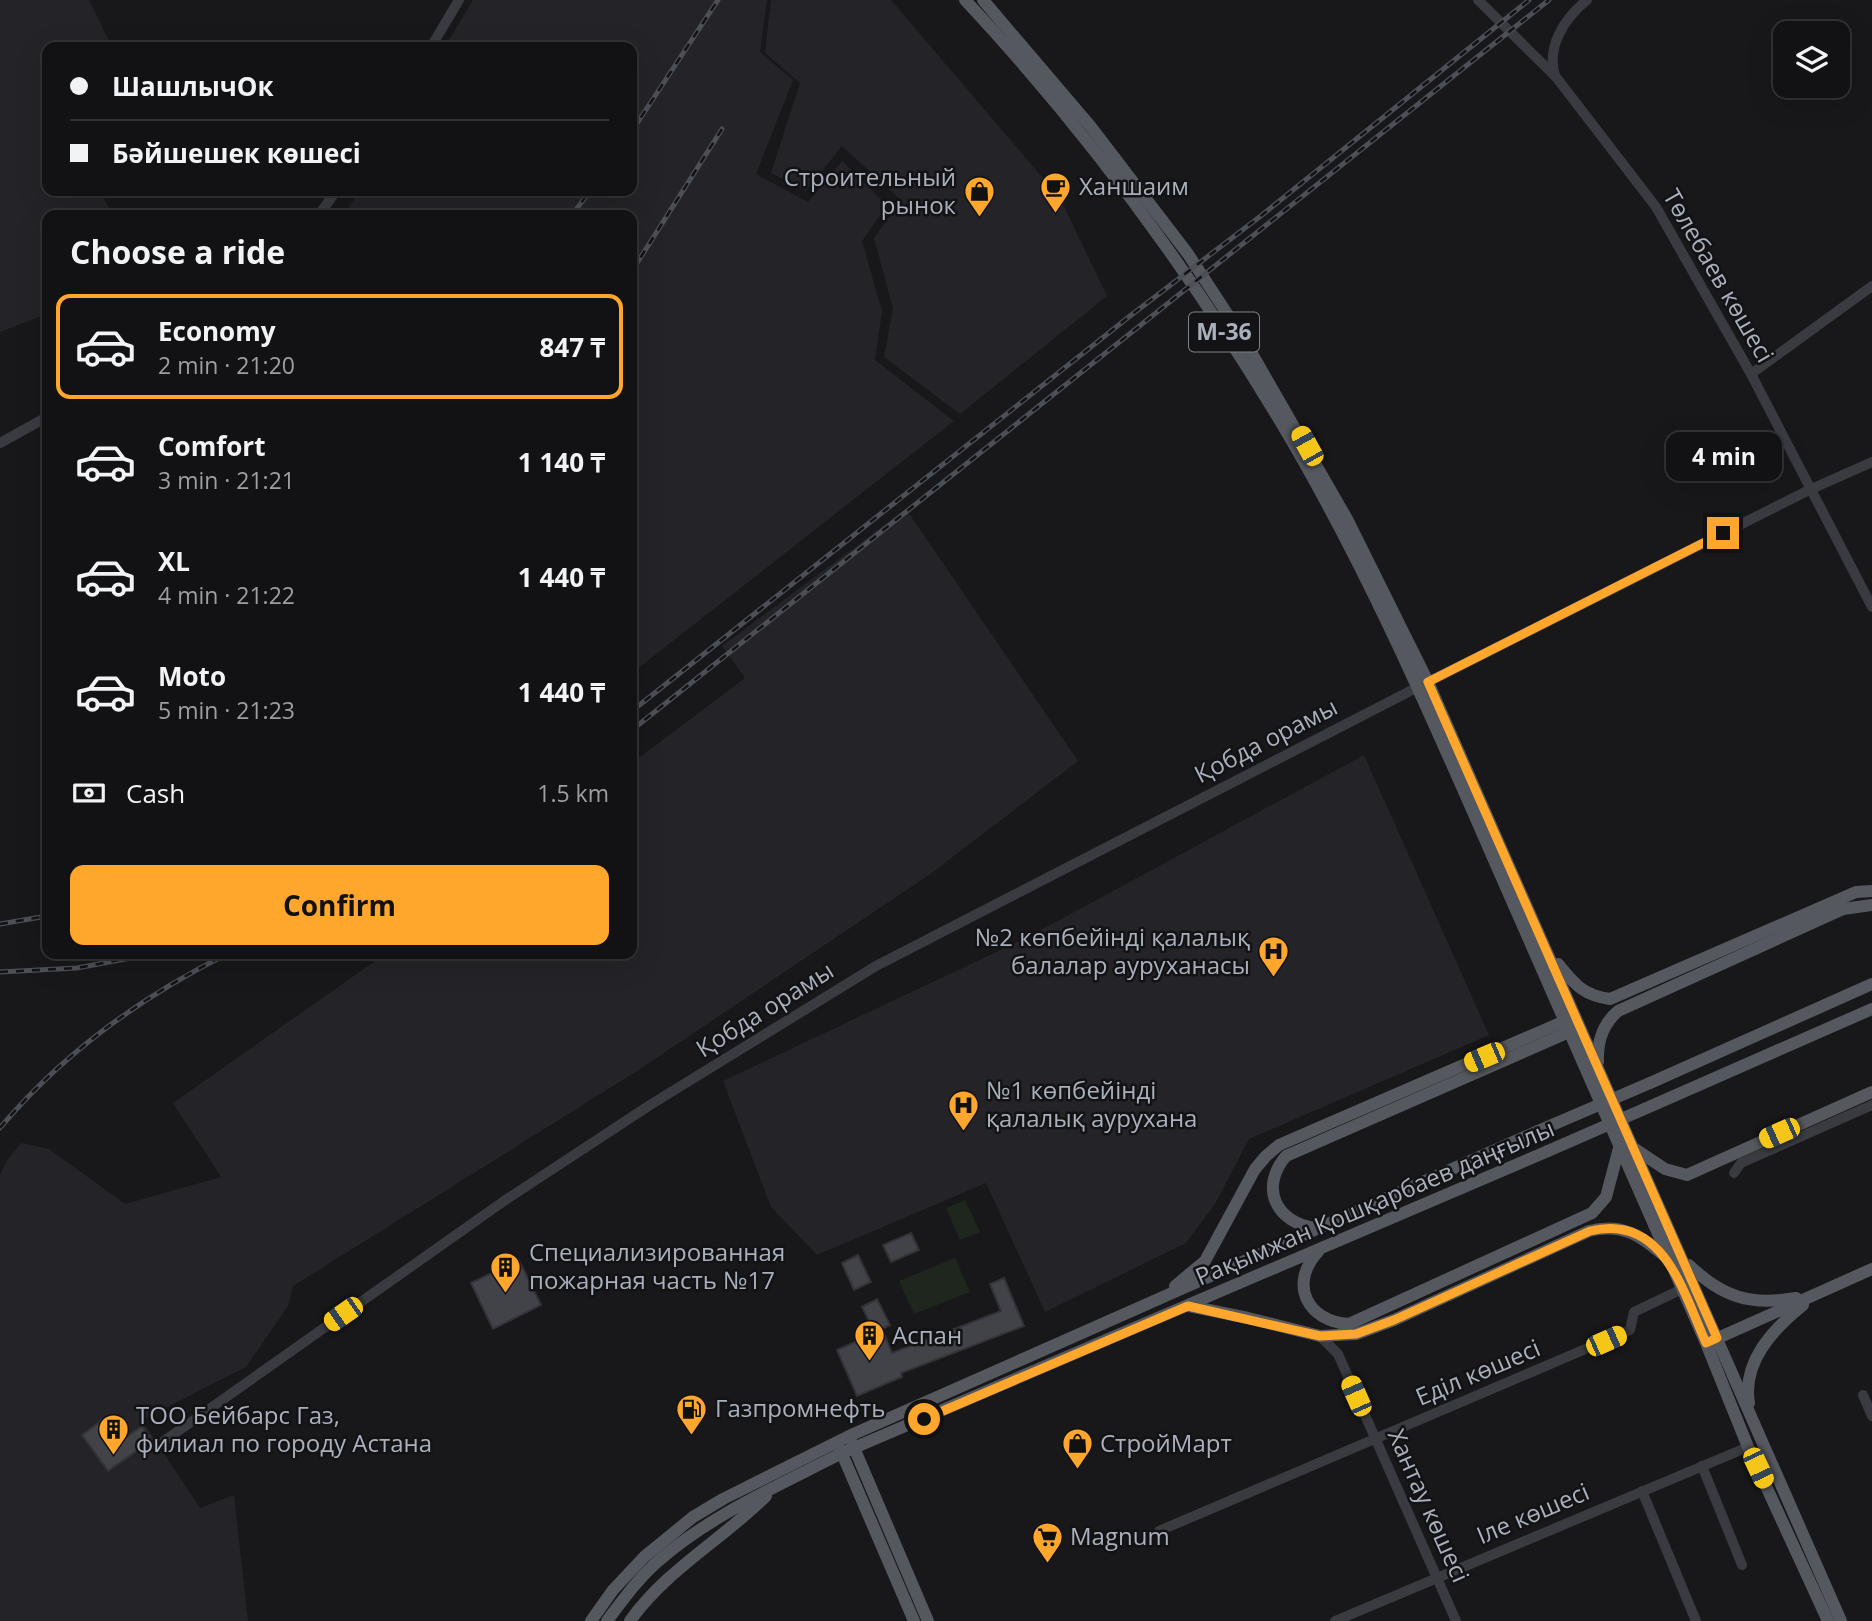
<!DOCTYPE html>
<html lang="en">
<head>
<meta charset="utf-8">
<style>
	:root { --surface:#121214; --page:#1f2022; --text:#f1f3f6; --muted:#9c9ea0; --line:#313234; --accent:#ffa72c }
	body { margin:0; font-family:"Open Sans",sans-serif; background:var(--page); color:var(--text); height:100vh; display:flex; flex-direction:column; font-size:26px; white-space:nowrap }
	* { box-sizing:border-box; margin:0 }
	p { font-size:23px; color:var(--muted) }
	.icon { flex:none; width:38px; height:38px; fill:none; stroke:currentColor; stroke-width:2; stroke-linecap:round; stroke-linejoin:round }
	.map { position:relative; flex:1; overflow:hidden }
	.details { position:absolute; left:42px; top:210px; width:595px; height:749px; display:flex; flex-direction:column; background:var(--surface); border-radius:14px; box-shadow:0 7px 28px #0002,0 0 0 2px var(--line) }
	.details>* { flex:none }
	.guide { position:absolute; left:42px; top:42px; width:595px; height:154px; border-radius:14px; box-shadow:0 7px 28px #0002,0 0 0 2px var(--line); display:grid; align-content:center; height:154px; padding:0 28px; background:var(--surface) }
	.fabs { position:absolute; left:1773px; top:21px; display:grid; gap:14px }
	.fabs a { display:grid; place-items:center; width:77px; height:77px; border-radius:14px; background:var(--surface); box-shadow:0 7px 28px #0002,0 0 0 2px var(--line); font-size:35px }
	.end { position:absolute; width:32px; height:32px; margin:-16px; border:9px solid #ffa72c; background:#111; box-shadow:0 0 0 4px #111 }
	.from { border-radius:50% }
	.bubble { position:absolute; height:49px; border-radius:14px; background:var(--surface); box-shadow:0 7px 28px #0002,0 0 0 2px var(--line); font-size:23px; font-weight:700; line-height:49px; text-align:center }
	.car { position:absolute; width:21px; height:42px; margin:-21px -10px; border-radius:9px; box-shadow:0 0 5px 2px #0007; background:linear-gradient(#f5c518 24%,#345 0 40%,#f5c518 0 76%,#345 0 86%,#f5c518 0) }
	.guide b { display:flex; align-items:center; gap:24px; height:66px; font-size:26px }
	.guide b+b { border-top:2px solid var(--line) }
	.guide i { width:18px; height:18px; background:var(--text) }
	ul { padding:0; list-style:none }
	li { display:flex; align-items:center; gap:21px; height:105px; margin:0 14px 10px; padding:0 14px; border:4px solid transparent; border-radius:14px }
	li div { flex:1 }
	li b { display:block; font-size:26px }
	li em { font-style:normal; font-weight:700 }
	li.current { border-color:var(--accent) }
	li>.icon { width:63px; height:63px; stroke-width:1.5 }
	h2 { padding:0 28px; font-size:32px; line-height:84px }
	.pay { display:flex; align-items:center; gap:18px; height:77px; padding:0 28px; font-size:26px }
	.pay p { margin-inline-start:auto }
	.button { display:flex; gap:14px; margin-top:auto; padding:14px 28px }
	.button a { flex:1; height:80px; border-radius:14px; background:var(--accent); color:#111; font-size:28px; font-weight:700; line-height:80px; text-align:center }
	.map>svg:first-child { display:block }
	.built { fill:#242428 }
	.green { fill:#1e261e }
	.building { fill:#424348; stroke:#323237; stroke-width:2 }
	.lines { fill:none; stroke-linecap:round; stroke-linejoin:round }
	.minor { stroke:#393b40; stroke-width:10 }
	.major { stroke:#55585f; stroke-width:12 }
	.rail-casing { stroke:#4c4f55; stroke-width:5 }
	.rail { stroke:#131316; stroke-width:2.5; stroke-dasharray:8; stroke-linecap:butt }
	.major-bridge { stroke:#55585f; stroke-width:12 }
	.route { stroke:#ffa72c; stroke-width:9 }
	.labels { text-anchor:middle; stroke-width:5; stroke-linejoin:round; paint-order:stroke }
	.shield { fill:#131316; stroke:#7c818a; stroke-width:2 }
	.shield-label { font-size:23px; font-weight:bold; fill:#a9b0bb }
	.poi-label { font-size:24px; fill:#a9b0bb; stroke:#131316; text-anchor:start }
	.street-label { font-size:24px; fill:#a9b0bb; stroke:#131316 }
</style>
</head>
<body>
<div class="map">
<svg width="1872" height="1621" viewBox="0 0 1872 1621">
	<rect width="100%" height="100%" fill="#18181b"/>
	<!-- built -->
	<g class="built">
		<path d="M0,0h89l23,47h-65v144h53l13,24h-66v99l-47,18z"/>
		<path d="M473,0h294l-7,52 33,28 -37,94 52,28 34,-41 45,44 -25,36 20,70 -7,49 79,61 -322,252v-458h-288l15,-24h273v-144h-187z"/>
		<path d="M771,0h120l169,198 47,98 -147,118 -76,-57 9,-49 -19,-70 27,-38 -59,-54 -36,45 -35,-18 29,-90 -35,-30z"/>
		<path d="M906,509l172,252 -149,114 -292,196 -344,215 -5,20 -42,61 -104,53 58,88 34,-13 14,126h-248v-446l8,-16 13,-16 28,6 76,55 96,-27 -48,-74 212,-149h247v-123l3,-3 -3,-4v-61l113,-85 -23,-32z"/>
		<path d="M1364,755l125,280 -240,104 -34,65 -29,39 -141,69 -59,-129 -169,72 -46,-48 -48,-126 307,-145z"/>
	</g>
	<!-- green -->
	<g class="green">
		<path d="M965,1200l15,32 -20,8 -14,-32z"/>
		<path d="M955,1258l15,34 -56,22 -15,-33z"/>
	</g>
	<!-- building -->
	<g class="building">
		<path d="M911,1233l8,17 -28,12 -8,-17z"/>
		<path d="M858,1255l13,27 -17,8 -12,-27z"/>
		<path d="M519,1260l22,45 -48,24 -22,-46z"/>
		<path d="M1004,1278l20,48 -123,47 1,4 -45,19 -20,-46 38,-17 -13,-26 15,-8 13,26 -8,4 10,24 109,-42 -11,-27z"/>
		<path d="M102,1420l16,23 24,-17 10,14 -44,31 -26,-36z"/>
	</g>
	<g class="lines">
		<!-- minor -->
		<g class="minor">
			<path d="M1478,0l78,77 100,130 95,167 121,233"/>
			<path d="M431,47l28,-47"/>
			<path d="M1555,76c-9,-30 10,-58 32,-76"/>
			<path d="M319,215l17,-24"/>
			<path d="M1751,374l121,-88"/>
			<path d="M0,443l47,-26"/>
			<path d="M1428,682l381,-192 63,-28"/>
			<path d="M1734,1173l7,-10 131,-58"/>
			<path d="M1320,1336l18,18 118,267"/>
			<path d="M1863,1395l9,21"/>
			<path d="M164,1441l340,-240 146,-96 226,-139 542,-279"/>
			<path d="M1702,1466l40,99"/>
			<path d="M1642,1491l54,130"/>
			<path d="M1159,1531l471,-201 4,-18 48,-23"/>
			<path d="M1335,1621l413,-174"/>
		</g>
		<!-- major -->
		<g class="major">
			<path d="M965,0c120,128 225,271 315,421 84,140 149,290 214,439 71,161 141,322 212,483l42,104 80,174"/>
			<path d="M983,0l108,127 97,127 55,84 104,181 81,163 413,939"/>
			<path d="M1558,964c17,20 24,31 52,35l246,-107 16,-1"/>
			<path d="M1598,1062c-1,-21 5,-38 20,-51l225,-102 29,-4"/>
			<path d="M1650,1083l222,-99"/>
			<path d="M1658,1103l214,-94"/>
			<path d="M1632,1147l33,22 22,6 185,-83"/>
			<path d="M1316,1228c-40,-5 -57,-40 -30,-72l283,-124"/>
			<path d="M1318,1252c-30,32 -10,70 31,72l243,-111 14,-16 13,-49"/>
			<path d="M1689,1265c33,32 61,41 107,33"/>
			<path d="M1175,1286l30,-25 50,-92 11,-13 13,-11 286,-124"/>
			<path d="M1189,1306l59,12 72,18 36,-2 38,-14 195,-89c35,-9 53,6 78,27"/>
			<path d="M1709,1342l163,-73"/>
			<path d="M1749,1403c-7,-41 24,-74 54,-98"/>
			<path d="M852,1443l76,178"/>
			<path d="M840,1449l74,172"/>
			<path d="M591,1621l22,-31 31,-33 49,-40 30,-18 126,-63 689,-305"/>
			<path d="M607,1621c15,-20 30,-41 49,-58 54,-48 122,-77 186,-110l706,-302"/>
			<path d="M630,1621c36,-51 93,-82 136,-125"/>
		</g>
		<defs>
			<g id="rail">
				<path d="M632,131l86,-131"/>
				<path d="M572,215l18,-24"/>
				<path d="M632,271l90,-142"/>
				<path d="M632,711l498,-395 132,-101 267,-215"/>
				<path d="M632,730l917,-730"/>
				<path d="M0,924l47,-8"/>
				<path d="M0,972l77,-4 75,-14"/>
				<path d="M0,1128c62,-74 141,-131 227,-174"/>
			</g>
		</defs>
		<!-- rail casing -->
		<use href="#rail" class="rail-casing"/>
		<!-- rail -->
		<use href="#rail" class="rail"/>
		<!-- major-bridge -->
		<g class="major-bridge">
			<path d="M1538,1131l112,-48"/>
			<path d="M1548,1151l110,-48"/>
		</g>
	</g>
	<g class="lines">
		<!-- route -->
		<path class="route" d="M924,1419l264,-113 132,30 36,-2 38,-14 196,-89c73,-18 93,60 116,112l11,-5 -289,-656 295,-149"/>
	</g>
	<!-- icons -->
	<defs>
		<symbol id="cafe-pin" viewBox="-11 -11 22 30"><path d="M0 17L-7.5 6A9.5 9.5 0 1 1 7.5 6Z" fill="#ffa72c" stroke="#131316"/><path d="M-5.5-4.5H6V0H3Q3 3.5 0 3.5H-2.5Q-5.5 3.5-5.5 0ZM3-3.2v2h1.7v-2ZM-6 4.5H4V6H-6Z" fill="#111"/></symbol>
		<symbol id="shop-pin" viewBox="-11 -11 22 30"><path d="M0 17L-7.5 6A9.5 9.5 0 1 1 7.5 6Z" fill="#ffa72c" stroke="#131316"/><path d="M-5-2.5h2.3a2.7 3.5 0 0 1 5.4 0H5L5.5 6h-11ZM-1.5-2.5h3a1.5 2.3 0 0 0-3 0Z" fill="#111"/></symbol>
		<symbol id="hospital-pin" viewBox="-11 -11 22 30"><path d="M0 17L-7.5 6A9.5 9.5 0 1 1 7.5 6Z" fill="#ffa72c" stroke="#131316"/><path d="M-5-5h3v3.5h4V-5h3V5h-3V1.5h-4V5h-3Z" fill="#111"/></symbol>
		<symbol id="building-pin" viewBox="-11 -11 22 30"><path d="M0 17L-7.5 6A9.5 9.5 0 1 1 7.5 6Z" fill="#ffa72c" stroke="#131316"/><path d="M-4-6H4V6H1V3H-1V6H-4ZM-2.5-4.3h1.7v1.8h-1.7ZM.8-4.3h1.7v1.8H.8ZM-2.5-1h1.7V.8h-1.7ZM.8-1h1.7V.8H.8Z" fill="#111"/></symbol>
		<symbol id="fuel-pin" viewBox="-11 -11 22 30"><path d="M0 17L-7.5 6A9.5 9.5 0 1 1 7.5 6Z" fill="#ffa72c" stroke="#131316"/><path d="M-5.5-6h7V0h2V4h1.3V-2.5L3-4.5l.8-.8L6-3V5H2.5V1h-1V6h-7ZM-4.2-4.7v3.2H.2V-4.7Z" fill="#111"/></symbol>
		<symbol id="supermarket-pin" viewBox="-11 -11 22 30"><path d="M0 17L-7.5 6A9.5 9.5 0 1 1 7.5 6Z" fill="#ffa72c" stroke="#131316"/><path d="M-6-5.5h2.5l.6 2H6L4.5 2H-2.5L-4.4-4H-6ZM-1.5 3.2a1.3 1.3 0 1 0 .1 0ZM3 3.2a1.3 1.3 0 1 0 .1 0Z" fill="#111"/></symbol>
	</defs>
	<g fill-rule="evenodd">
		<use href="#cafe-pin" x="1038" y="170" width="35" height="47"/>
		<use href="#shop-pin" x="962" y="174" width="35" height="47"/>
		<use href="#hospital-pin" x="1256" y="934" width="35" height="47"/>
		<use href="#hospital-pin" x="946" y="1088" width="35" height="47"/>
		<use href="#building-pin" x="488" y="1250" width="35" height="47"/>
		<use href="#building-pin" x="852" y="1318" width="35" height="47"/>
		<use href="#fuel-pin" x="674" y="1392" width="35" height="47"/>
		<use href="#building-pin" x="96" y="1412" width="35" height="47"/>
		<use href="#shop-pin" x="1060" y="1426" width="35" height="47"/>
		<use href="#supermarket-pin" x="1030" y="1520" width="35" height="47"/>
	</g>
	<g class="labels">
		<!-- shield labels -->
		<rect class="shield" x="1189" y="312.5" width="70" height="39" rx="5"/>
		<g class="shield-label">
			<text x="1224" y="340">M-36</text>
		</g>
		<!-- poi labels -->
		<g class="poi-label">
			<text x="956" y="186" text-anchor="end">Строительный<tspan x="956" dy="28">рынок</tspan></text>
			<text x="1079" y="195">Ханшаим</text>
			<text x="1250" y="946" text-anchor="end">№2 көпбейінді қалалық<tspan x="1250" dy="28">балалар ауруханасы</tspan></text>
			<text x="986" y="1099">№1 көпбейінді<tspan x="986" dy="28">қалалық аурухана</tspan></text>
			<text x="529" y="1261">Специализированная<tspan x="529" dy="28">пожарная часть №17</tspan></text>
			<text x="892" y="1344">Аспан</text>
			<text x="715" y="1417">Газпромнефть</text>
			<text x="136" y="1424">ТОО Бейбарс Газ,<tspan x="136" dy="28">филиал по городу Астана</tspan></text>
			<text x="1100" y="1452">СтройМарт</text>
			<text x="1070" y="1545">Magnum</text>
		</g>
		<!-- street labels -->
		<g class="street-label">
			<text transform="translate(1718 276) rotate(60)" y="8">Төлебаев көшесі</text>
			<text transform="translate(1266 741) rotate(-27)" y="8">Қобда орамы</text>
			<text transform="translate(765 1010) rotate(-32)" y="8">Қобда орамы</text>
			<text transform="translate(1375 1203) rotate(-23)" y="8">Рақымжан Қошқарбаев даңғылы</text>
			<text transform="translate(1478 1373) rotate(-23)" y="8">Еділ көшесі</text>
			<text transform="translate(1428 1506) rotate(66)" y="8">Хантау көшесі</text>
			<text transform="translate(1533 1514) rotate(-23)" y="8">Іле көшесі</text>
		</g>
	</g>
</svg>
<div class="fabs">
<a><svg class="icon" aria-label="layers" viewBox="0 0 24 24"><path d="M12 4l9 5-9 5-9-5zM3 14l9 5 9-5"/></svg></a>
</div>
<i class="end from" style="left:924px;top:1419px"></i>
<i class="end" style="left:1723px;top:533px"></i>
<div class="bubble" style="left:1666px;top:432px;width:116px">4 min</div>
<i class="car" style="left:1307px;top:446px;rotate:331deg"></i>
<i class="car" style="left:1484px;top:1057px;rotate:247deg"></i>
<i class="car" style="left:1779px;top:1133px;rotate:246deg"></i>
<i class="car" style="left:343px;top:1314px;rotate:235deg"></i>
<i class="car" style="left:1606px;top:1341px;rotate:66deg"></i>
<i class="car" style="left:1356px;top:1396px;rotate:336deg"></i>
<i class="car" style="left:1758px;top:1468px;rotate:155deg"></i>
<div class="guide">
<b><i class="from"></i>ШашлычОк</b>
<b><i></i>Бәйшешек көшесі</b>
</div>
<section class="details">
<h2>Choose a ride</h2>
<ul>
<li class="current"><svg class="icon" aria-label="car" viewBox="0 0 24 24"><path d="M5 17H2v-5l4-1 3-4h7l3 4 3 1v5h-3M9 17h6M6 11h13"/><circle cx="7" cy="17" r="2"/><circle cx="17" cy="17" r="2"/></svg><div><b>Economy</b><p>2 min · 21:20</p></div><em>847 ₸</em></li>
<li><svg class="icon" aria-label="car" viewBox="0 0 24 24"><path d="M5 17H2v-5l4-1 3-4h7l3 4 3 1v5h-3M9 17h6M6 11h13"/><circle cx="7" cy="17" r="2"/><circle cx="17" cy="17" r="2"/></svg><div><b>Comfort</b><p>3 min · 21:21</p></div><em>1 140 ₸</em></li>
<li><svg class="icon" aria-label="car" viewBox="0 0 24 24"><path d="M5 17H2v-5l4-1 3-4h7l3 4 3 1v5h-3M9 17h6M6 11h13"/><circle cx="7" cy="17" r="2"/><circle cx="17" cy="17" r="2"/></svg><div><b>XL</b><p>4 min · 21:22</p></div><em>1 440 ₸</em></li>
<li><svg class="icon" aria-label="car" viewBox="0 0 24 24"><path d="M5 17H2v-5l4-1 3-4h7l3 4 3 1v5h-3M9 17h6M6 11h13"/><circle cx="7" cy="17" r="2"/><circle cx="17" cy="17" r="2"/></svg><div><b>Moto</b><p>5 min · 21:23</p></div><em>1 440 ₸</em></li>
</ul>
<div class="pay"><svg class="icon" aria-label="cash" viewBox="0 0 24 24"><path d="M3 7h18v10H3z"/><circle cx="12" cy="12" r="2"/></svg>Cash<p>1.5 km</p></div>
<div class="button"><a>Confirm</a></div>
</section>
</div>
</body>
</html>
